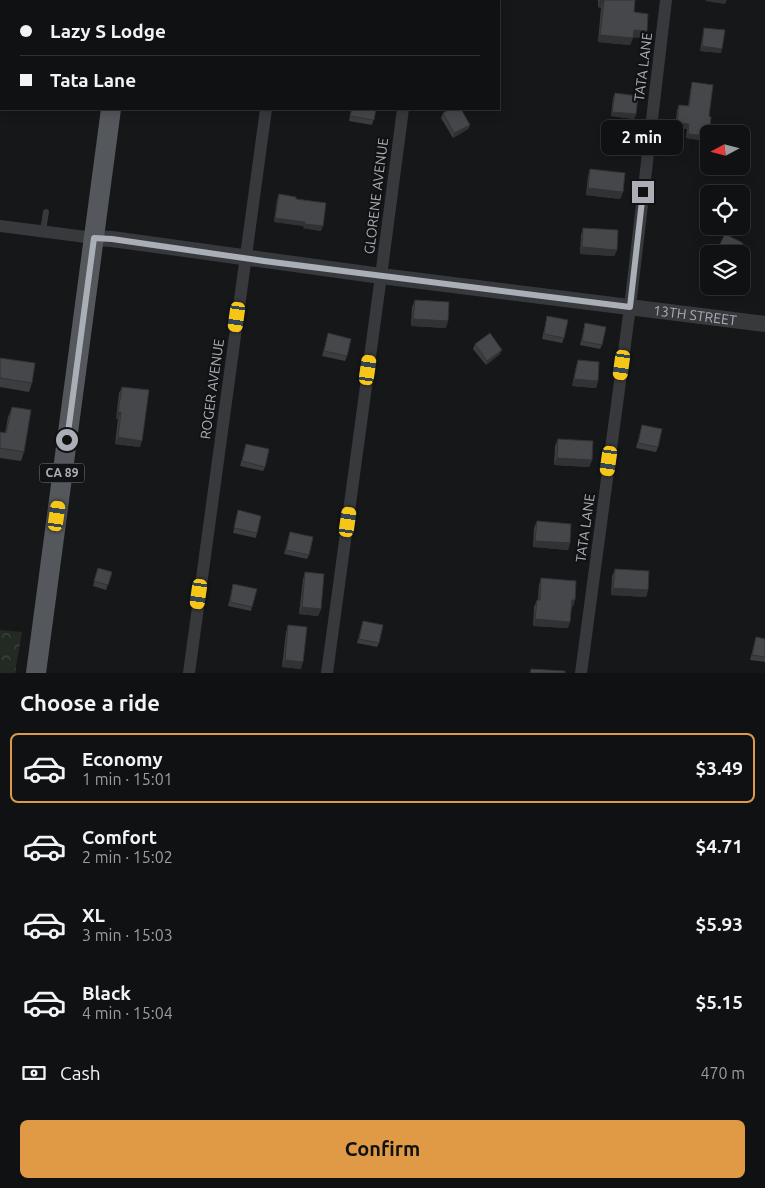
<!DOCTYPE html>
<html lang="en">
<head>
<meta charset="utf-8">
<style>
	:root { --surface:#101112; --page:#1e1f20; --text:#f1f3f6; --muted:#9c9d9f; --line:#303132; --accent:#e09a46 }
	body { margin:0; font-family:Ubuntu,sans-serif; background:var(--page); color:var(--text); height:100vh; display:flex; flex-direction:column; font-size:19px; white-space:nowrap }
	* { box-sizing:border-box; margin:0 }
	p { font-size:16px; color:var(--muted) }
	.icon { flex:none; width:28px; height:28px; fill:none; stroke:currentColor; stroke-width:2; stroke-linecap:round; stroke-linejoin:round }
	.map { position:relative; height:673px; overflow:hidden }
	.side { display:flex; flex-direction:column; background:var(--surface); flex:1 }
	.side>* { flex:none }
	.hud { position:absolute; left:0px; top:0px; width:500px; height:110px; box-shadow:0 2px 12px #0003,0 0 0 1px var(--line); display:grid; align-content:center; height:110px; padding:0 20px; background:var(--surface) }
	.needle { width:32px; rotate:263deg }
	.tools { position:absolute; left:700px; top:125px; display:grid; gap:10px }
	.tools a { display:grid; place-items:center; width:50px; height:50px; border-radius:8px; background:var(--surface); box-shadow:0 2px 12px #0003,0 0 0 1px var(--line); font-size:25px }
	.end { position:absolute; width:22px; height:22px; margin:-11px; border:6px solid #aaafb7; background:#111; box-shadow:0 0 0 2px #111 }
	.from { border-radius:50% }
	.bubble { position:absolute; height:35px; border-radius:8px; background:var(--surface); box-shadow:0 2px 12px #0003,0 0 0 1px var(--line); font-size:16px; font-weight:700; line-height:35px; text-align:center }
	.car { position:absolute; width:15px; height:30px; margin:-15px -8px; border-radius:6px; box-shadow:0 0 4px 1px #0007; background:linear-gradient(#f5c518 24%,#345 0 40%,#f5c518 0 76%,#345 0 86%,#f5c518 0) }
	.hud b { display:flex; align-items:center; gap:18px; height:48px; font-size:19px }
	.hud b+b { border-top:1px solid var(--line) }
	.hud i { width:12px; height:12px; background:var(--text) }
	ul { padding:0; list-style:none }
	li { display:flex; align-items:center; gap:15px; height:70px; margin:0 10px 8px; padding:0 10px; border:2px solid transparent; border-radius:8px }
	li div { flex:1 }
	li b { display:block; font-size:19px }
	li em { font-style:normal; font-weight:700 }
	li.active { border-color:var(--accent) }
	li>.icon { width:45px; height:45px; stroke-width:1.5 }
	h2 { padding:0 20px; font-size:22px; line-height:60px }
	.pay { display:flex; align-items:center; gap:12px; height:55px; padding:0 20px; font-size:19px }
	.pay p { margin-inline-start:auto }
	.button { display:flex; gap:10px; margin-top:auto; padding:10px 20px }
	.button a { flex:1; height:58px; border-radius:8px; background:var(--accent); color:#111; font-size:20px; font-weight:700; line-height:58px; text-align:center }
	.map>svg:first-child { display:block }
	.forest { fill:url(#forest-crowns) }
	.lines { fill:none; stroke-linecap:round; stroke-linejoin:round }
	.service { stroke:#38393d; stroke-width:6 }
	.minor { stroke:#38393d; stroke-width:12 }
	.tertiary { stroke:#38393d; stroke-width:16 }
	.primary { stroke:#54575b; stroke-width:20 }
	.wall { fill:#3c3d40 }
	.shaded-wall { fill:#313234 }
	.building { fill:#46474b; stroke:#313234 }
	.route { stroke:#aaafb7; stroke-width:6 }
	.labels { text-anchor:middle; stroke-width:4.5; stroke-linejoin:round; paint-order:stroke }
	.shield { fill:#111213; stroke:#7c8086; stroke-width:1 }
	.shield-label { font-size:12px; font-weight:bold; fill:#aaafb7 }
	.street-label { font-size:14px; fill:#aaafb7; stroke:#111213 }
</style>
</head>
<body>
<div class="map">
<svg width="765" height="673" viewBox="0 0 765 673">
	<defs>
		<pattern id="forest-crowns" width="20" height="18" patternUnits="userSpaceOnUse" patternTransform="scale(1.25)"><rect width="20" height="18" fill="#232a23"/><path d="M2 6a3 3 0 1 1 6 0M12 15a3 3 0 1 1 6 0" fill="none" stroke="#404641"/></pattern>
	</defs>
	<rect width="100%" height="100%" fill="#161718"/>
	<!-- forest -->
	<path class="forest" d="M0,630l22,2 -7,41h-15z"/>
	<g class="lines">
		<!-- service -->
		<path class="service" d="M43,231l3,-19"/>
		<!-- minor -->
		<g class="minor">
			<path d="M282,1v-1"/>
			<path d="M417,1v-1"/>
			<path d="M0,226l94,12"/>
			<path d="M189,673l77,-564"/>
			<path d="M327,673l54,-397 22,-167"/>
			<path d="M581,673l49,-366 36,-307"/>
		</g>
		<!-- tertiary -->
		<path class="tertiary" id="s1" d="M94,238l18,1 269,37 384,48"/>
		<!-- primary -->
		<g class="primary">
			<path d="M126,1v-1"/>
			<path d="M36,673l75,-564"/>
		</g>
	</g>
	<!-- wall -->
	<g class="wall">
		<path d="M598,0h37l-1,12 13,19 -3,7 -11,-1 -3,8 -32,-3 3,-34 -3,-1z"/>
		<path d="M704,28l17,25 -21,-2 3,-18z"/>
		<path d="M692,82l17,34 -2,25 -21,-3 1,-9 -12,-1 2,-18 2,-5 9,1 3,-19z"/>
		<path d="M615,93l21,21 -2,5 -23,-3 2,-18z"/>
		<path d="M351,109h25l-4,16 -23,-4z"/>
		<path d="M443,113l27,12 -2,4 -15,9 -12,-20z"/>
		<path d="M590,169l33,23 -3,7 -34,-4 2,-19z"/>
		<path d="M279,194l17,5 25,32 -18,-3 1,-2 -30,-4 3,-23z"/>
		<path d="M583,228l34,22 -3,6 -34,-2 1,-19z"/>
		<path d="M741,248l-3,6h-22l1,-4z"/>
		<path d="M415,300l31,28 -35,-2 1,-19z"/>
		<path d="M547,316l17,22 -2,5 -20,-4 4,-18z"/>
		<path d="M585,323l17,22 -2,4 -20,-4z"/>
		<path d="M328,333l19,23 -2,5 -23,-5z"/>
		<path d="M475,344l25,10 -14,11 -13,-16z"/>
		<path d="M0,358l32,25 -3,9 -29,-5z"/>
		<path d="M578,360l20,21 -2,7 -24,-2 4,-19z"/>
		<path d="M122,387l18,60 -25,-3 3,-25h-2l3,-26z"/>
		<path d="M12,407l12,45 -3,9 -21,-3v-26l5,1 3,-16z"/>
		<path d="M642,425l16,22 -2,5 -20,-4z"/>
		<path d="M558,439l34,21 -3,7 -35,-2 1,-19z"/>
		<path d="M246,444l19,23 -2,4 -23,-5z"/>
		<path d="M238,510l19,23 -1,5 -23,-5z"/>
		<path d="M537,521l33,22 -2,7 -35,-3 1,-19z"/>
		<path d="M290,532l19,23 -2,4 -23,-5z"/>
		<path d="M98,568l14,4 -6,18 -13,-4z"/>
		<path d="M615,569l33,21 -2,7 -35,-2 1,-19z"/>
		<path d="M305,572l16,37 -3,7 -19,-2 4,-35z"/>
		<path d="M541,578l32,29h-2l-3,21 -35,-2 1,-19 3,-7h1l1,-15z"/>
		<path d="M233,584l19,23 -1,4 -23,-5z"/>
		<path d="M363,621l16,22 -2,4 -20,-4z"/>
		<path d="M288,625l13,44 -19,-2 4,-35z"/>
		<path d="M756,637l9,2v23l-15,-2z"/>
	</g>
	<!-- shaded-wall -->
	<g class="shaded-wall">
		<path d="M600,0l4,1 -3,7 -3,-1z"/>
		<path d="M706,0h21l-2,4 -20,-3z"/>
		<path d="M634,30l13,1 -3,7 -13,-1z"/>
		<path d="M600,35l33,3 -3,7 -32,-3z"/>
		<path d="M702,46l20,3 -1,4 -21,-2z"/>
		<path d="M612,112l24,2 -2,5 -23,-3z"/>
		<path d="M677,123l12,1 -2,5 -12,-1z"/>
		<path d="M470,125l-2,4 -15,9 1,-5z"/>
		<path d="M688,134l21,2 -2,5 -21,-3z"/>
		<path d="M588,188l35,4 -3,7 -34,-4z"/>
		<path d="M275,218l30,4 -1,4 -30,-4z"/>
		<path d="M305,224l18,2 -2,5 -18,-3z"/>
		<path d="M582,247l35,3 -3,6 -34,-2z"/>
		<path d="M413,319l35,2 -2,7 -35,-2z"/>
		<path d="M502,350l-2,4 -14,11 1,-4z"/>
		<path d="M574,379l24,2 -2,7 -24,-2z"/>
		<path d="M118,412h3l-3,7h-2z"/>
		<path d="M118,437l24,4 -2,6 -25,-3z"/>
		<path d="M557,458l35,2 -3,7 -35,-2z"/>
		<path d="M535,541l35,2 -2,7 -35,-3z"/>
		<path d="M613,588l35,2 -2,7 -35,-2z"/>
		<path d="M572,600h3l-2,7 -4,-1z"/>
		<path d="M302,607l19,2 -3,7 -19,-2z"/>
		<path d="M535,619l35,3 -2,6 -35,-2z"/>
		<path d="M285,660l18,2 -2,7 -19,-2z"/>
	</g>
	<!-- building -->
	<g class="building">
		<path d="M600,0h35l-1,12 14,2 -1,17 -13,-1 -1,8 -33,-3 4,-34z"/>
		<path d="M704,28l21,2 -3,19 -20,-3z"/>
		<path d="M692,82l21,3 -4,31 2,1 -2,19 -21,-2 1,-10 -12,-1 2,-18 10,1z"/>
		<path d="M615,93l23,3 -2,18 -24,-2z"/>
		<path d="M352,109h24l-2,11 -24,-4z"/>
		<path d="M450,109h11l9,16 -16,8 -11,-20z"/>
		<path d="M590,169l35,4 -2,19 -35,-4z"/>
		<path d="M279,194l17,3v2l30,4 -3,23 -18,-2v-2l-30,-4z"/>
		<path d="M583,228l35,2 -1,20 -35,-3z"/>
		<path d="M725,234l18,9 -5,11h-14l-7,-4z"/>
		<path d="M415,300l34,2 -1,19 -35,-2z"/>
		<path d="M547,316l21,4 -4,18 -20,-4z"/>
		<path d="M585,323l21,4 -4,18 -20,-4z"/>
		<path d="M328,333l23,6 -4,17 -23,-5z"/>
		<path d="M490,333l12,17 -15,11 -12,-17z"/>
		<path d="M0,358l35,5 -3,20 -32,-5z"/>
		<path d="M578,360l21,2 -1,19 -24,-2z"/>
		<path d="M122,387l27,3 -7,51 -24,-4 3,-25h-3z"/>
		<path d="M12,407l19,3 -7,42 -24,-4v-16l6,1z"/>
		<path d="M642,425l20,4 -4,18 -20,-4z"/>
		<path d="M558,439l35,2 -1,19 -35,-2z"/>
		<path d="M246,444l23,5 -4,18 -23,-6z"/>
		<path d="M238,510l23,6 -4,17 -23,-5z"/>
		<path d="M537,521l34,3 -1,19 -35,-2z"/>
		<path d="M290,532l23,5 -4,18 -23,-5z"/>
		<path d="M98,568l14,4 -4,13 -14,-4z"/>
		<path d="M615,569l34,2 -1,19 -35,-2z"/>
		<path d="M305,572l19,2 -3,35 -19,-2z"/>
		<path d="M541,578l35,3 -1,19h-3l-2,22 -35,-3 2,-19h3z"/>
		<path d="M233,584l24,5 -5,18 -22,-5z"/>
		<path d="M363,621l20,4 -4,18 -20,-4z"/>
		<path d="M288,625l19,2 -4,35 -18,-2z"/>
		<path d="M756,637l9,2v18l-13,-2z"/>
		<path d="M531,669l34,2v2h-35z"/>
	</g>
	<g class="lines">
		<!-- route -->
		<path class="route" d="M67,440l27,-202 18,1 152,22 366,46 13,-115"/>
	</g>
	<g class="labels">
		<!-- shield labels -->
		<rect class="shield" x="39.5" y="463.5" width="45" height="19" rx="4"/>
		<g class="shield-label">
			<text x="62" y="477">CA 89</text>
		</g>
		<!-- street labels -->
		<g class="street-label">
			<text transform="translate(643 67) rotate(-83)" y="5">TATA LANE</text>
			<text transform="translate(376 196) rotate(-83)" y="5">GLORENE AVENUE</text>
			<text dy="5" stroke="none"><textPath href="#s1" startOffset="606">13TH STREET</textPath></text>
			<text transform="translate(212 389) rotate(-82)" y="5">ROGER AVENUE</text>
			<text transform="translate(585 528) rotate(-82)" y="5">TATA LANE</text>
		</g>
	</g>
</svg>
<div class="tools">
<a><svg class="needle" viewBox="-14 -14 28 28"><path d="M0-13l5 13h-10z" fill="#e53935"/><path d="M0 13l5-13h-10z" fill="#9c9d9f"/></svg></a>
<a><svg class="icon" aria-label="locate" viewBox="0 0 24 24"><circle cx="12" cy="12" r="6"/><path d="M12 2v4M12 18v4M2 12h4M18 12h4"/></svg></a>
<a><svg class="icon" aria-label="layers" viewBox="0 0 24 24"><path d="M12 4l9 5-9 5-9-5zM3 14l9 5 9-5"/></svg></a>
</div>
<i class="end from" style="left:67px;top:440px"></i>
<i class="end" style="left:643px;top:192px"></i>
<div class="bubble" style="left:601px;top:120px;width:82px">2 min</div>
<i class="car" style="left:237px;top:317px;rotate:188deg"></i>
<i class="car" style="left:622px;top:365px;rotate:188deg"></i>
<i class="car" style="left:368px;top:370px;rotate:8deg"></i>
<i class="car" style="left:609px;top:461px;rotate:188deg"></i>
<i class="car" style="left:57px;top:516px;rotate:8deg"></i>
<i class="car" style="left:348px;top:522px;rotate:8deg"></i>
<i class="car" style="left:199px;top:594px;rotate:188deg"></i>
<div class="hud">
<b><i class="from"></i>Lazy S Lodge</b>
<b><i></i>Tata Lane</b>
</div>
</div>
<section class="side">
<h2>Choose a ride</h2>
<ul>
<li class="active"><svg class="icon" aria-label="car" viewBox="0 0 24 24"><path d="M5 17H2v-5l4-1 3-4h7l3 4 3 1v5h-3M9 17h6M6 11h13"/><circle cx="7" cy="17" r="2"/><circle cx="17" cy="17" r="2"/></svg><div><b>Economy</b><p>1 min · 15:01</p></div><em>$3.49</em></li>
<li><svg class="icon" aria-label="car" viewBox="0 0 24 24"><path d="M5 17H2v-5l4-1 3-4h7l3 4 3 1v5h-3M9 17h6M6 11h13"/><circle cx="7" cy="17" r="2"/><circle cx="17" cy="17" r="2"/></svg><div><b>Comfort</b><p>2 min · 15:02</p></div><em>$4.71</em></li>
<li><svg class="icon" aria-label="car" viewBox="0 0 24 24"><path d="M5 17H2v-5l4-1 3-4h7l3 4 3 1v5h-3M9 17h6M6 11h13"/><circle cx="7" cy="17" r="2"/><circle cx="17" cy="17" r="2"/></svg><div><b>XL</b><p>3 min · 15:03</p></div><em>$5.93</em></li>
<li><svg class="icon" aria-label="car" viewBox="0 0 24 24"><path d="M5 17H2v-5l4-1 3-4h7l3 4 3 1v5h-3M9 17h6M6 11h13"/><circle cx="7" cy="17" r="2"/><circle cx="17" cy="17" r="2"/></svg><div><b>Black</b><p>4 min · 15:04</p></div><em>$5.15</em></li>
</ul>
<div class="pay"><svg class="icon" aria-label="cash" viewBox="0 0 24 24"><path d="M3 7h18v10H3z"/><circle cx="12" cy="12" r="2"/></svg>Cash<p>470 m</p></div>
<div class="button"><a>Confirm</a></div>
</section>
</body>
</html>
